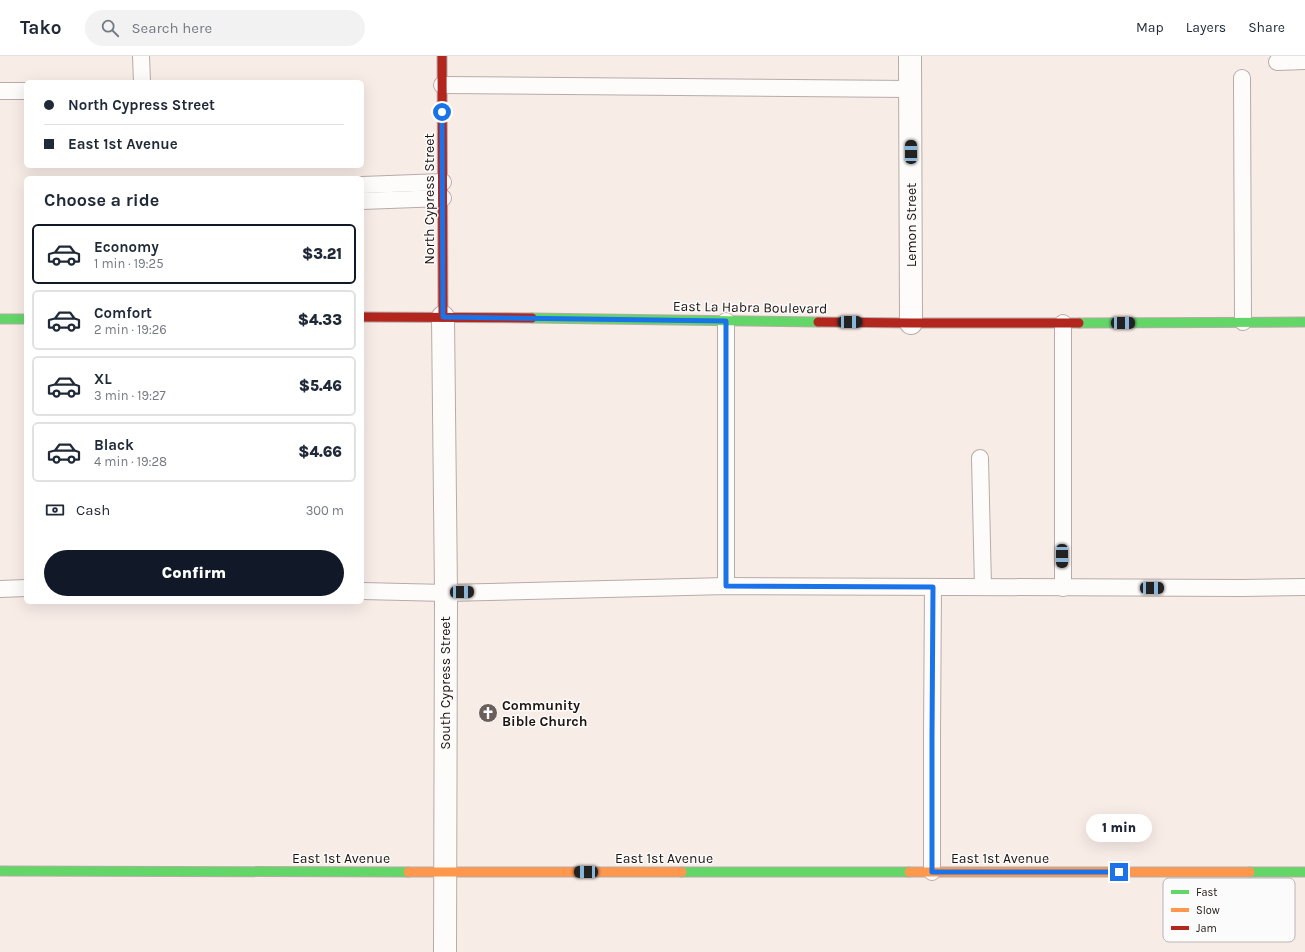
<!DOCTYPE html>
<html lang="en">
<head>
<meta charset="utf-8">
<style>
	:root { --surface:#fff; --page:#f2f2f3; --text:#1f2937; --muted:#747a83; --line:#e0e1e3; --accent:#111827 }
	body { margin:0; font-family:Karla,sans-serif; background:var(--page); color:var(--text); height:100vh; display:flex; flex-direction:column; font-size:15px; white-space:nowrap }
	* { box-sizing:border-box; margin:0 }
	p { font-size:13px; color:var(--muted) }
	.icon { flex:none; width:22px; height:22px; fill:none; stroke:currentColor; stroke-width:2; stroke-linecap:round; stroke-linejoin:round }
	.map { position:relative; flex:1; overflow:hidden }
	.details { position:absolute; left:24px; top:120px; width:340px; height:428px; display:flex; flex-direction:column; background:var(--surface); border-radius:6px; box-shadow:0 4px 16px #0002 }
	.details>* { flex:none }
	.guide { position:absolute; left:24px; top:24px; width:340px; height:88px; border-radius:6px; box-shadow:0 4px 16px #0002; display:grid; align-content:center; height:88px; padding:0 20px; background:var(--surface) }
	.end { position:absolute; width:18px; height:18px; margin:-9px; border:5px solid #1a73e8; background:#fff; box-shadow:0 0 0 2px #fff }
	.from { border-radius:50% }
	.bubble { position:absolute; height:28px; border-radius:14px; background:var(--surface); box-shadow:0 4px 16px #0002; font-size:13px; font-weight:800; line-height:28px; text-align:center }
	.car { position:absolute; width:12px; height:24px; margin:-12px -6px; border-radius:5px; box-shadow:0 0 3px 1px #0007; background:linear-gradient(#222 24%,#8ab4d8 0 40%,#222 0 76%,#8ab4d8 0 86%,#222 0) }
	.guide b { display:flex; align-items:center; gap:14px; height:38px; font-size:15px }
	.guide b+b { border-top:1px solid var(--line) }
	.guide i { width:10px; height:10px; background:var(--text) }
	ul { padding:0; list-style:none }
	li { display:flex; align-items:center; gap:12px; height:60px; margin:0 8px 6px; padding:0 12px; border:2px solid var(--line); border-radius:6px }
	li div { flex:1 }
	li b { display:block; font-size:15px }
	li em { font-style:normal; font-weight:800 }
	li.current { border-color:var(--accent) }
	li>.icon { width:36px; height:36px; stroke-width:1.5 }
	h2 { padding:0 20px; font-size:18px; line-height:48px }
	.pay { display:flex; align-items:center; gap:10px; height:44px; padding:0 20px; font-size:15px }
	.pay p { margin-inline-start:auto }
	.button { display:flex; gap:8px; margin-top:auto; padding:8px 20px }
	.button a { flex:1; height:46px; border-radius:24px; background:var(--accent); color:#fff; font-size:16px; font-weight:800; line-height:46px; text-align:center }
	header { display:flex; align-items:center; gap:24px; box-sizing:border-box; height:56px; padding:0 20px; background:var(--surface); border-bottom:1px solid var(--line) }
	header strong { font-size:19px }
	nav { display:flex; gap:22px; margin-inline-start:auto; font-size:14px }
	.search { width:280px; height:36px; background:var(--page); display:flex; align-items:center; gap:10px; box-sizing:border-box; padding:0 14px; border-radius:22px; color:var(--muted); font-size:15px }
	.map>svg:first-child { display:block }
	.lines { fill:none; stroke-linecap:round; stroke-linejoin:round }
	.lane-casing { stroke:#b7aba7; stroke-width:18 }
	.street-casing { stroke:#b7aba7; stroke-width:24 }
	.fast-casing { stroke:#b7aba7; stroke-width:11 }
	.slow-casing { stroke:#b7aba7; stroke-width:11 }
	.jam-casing { stroke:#b7aba7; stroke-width:11 }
	.lane { stroke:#fefcfb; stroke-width:16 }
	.street { stroke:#fefcfb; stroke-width:22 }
	.fast { stroke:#63d668; stroke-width:9 }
	.slow { stroke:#ff974d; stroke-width:9 }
	.jam { stroke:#b3261e; stroke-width:9 }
	.route { stroke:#1a73e8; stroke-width:5 }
	.labels { text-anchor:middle; stroke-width:3; stroke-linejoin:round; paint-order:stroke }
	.street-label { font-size:14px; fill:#1f130f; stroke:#fbfbfb }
	.poi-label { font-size:14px; font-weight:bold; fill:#1f130f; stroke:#fbfbfb; text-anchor:start }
	.key { fill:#fbfbfb; stroke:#b9b5b4; stroke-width:1 }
	.key-label { font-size:11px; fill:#1f130f }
</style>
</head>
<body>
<header>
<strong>Tako</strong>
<div class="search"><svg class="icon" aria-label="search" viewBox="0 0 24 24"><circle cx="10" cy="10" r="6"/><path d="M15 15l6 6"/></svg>Search here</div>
<nav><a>Map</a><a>Layers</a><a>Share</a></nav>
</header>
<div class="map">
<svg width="1305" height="896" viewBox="0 0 1305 896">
	<rect width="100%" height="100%" fill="#f8ece7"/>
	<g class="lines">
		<defs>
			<g id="lane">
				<path d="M141,0l1,26"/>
				<path d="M1277,6l28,-1"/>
				<path d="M1242,22l1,244"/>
				<path d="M442,29l468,4"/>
				<path d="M0,35h26"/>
				<path d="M362,129l81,-3"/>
				<path d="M362,145l81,-3"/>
				<path d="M726,265v265"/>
				<path d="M1063,267v265"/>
				<path d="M980,402l3,129"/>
				<path d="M0,533l26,-1"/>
				<path d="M362,535l84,2 280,-7 516,2 63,-1"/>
				<path d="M932,816v-136l1,-149"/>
			</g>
			<g id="street">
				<path d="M910,0l1,267"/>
				<path d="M443,261l3,276 -1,359"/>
			</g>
			<g id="fast">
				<path d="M532,262l286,4"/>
				<path d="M0,263h26"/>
				<path d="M1079,267l226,-1"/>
				<path d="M0,815l408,1"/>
				<path d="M682,816h227"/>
				<path d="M1250,816h55"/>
			</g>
			<g id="slow">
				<path d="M408,816h274"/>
				<path d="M909,816h341"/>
			</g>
			<g id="jam">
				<path d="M442,0l1,261"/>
				<path d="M362,261l170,1"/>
				<path d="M818,266l93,1h168"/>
			</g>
		</defs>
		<!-- lane casing -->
		<use href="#lane" class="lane-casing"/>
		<!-- street casing -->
		<use href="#street" class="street-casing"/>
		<!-- fast casing -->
		<use href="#fast" class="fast-casing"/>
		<!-- slow casing -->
		<use href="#slow" class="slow-casing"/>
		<!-- jam casing -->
		<use href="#jam" class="jam-casing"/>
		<!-- lane -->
		<use href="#lane" class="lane"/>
		<!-- street -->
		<use href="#street" class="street"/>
		<!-- fast -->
		<use href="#fast" class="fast"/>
		<!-- slow -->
		<use href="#slow" class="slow"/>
		<!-- jam -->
		<use href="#jam" class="jam"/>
	</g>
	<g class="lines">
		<!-- route -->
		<path class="route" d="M442,56l1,205 283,4v265l207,1 -1,149v136h187"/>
	</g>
	<!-- icons -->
	<defs>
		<symbol id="church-disc" viewBox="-11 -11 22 22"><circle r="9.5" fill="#6b5f5b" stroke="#fbfbfb"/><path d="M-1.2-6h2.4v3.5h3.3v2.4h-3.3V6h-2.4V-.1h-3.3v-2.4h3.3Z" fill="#fff"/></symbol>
	</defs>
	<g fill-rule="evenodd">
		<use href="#church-disc" x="477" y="646" width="22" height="22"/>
	</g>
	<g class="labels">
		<!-- street labels -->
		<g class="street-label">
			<text transform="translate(429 143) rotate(-90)" y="5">North Cypress Street</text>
			<text transform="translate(911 169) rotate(-90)" y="5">Lemon Street</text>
			<text transform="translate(750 251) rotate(1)" y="5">East La Habra Boulevard</text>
			<text transform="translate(445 627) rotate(-90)" y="5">South Cypress Street</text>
			<text x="341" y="807">East 1st Avenue</text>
			<text x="664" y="807">East 1st Avenue</text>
			<text x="1000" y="807">East 1st Avenue</text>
		</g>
		<!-- poi labels -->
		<g class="poi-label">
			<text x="502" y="654">Community<tspan x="502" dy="16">Bible Church</tspan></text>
		</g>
	</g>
	<!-- legend -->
	<rect x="1163" y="822" width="132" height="64" rx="6" class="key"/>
	<rect x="1171" y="834" width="18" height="4" fill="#63d668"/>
	<rect x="1171" y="852" width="18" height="4" fill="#ff974d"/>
	<rect x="1171" y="870" width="18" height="4" fill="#b3261e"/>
	<g class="key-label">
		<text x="1196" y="840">Fast</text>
		<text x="1196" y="858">Slow</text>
		<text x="1196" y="876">Jam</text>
	</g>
</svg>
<i class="end from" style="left:442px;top:56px"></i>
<i class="end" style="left:1119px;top:816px"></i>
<div class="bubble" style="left:1086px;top:758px;width:66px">1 min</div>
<i class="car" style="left:911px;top:96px;rotate:0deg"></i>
<i class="car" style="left:850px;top:266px;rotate:90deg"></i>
<i class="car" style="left:1123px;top:267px;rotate:90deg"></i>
<i class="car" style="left:1062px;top:500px;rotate:180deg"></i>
<i class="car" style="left:1152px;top:532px;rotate:90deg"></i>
<i class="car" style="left:462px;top:536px;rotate:89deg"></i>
<i class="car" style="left:586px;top:816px;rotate:270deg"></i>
<div class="guide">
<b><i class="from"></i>North Cypress Street</b>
<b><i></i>East 1st Avenue</b>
</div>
<section class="details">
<h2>Choose a ride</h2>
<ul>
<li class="current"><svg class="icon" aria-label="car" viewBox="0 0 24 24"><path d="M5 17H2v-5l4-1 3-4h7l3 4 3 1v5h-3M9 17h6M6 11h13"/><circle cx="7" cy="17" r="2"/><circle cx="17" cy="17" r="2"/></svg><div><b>Economy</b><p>1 min · 19:25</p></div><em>$3.21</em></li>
<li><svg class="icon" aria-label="car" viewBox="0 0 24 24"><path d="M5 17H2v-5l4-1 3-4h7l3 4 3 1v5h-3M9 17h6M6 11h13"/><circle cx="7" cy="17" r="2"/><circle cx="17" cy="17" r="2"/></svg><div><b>Comfort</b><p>2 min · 19:26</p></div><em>$4.33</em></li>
<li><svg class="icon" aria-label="car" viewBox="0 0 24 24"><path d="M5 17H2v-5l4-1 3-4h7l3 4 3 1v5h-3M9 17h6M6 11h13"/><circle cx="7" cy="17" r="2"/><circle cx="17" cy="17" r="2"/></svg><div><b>XL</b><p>3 min · 19:27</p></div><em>$5.46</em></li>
<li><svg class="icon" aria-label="car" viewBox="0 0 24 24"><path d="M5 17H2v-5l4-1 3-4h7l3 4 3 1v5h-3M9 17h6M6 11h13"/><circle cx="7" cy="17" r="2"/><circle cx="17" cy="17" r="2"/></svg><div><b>Black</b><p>4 min · 19:28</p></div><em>$4.66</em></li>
</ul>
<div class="pay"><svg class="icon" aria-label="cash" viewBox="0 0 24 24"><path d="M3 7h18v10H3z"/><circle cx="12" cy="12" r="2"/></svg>Cash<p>300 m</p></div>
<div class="button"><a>Confirm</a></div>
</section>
</div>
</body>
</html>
